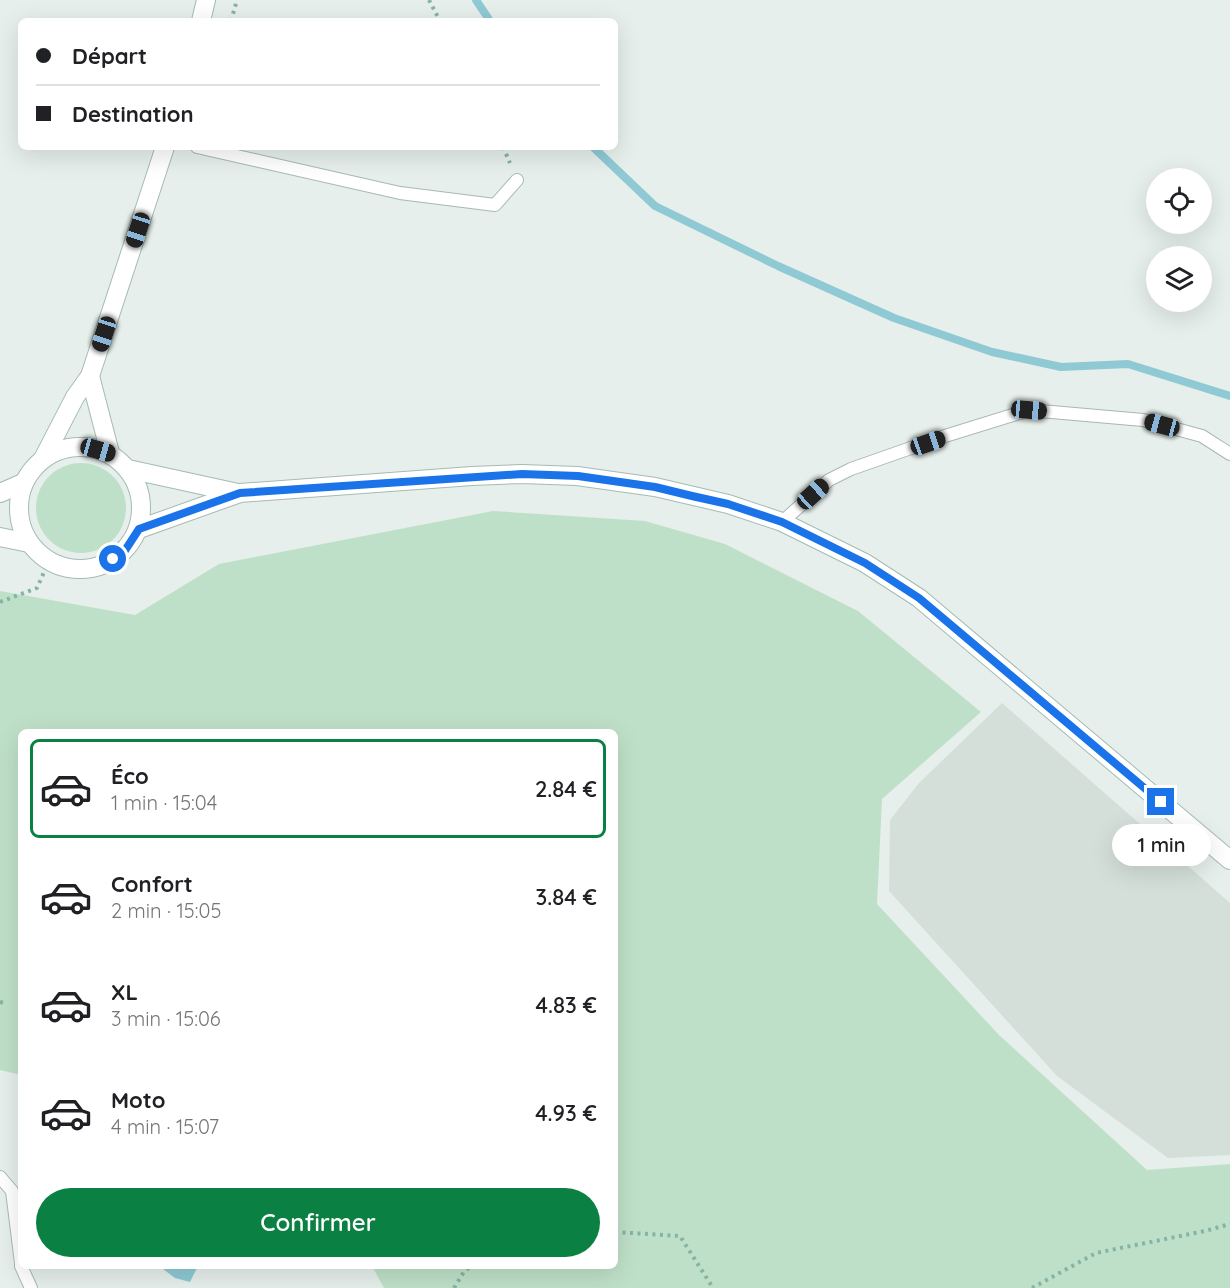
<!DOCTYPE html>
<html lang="fr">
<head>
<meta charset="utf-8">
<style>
	:root { --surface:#fff; --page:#f6f6f6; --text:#202124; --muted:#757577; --line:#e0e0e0; --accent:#0b8043 }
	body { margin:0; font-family:Quicksand,sans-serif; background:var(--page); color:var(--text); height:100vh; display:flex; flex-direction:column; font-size:22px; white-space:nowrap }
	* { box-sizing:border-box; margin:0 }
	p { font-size:20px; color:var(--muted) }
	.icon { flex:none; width:33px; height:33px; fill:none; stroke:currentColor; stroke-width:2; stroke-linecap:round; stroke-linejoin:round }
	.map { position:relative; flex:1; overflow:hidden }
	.details { position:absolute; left:18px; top:729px; width:600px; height:540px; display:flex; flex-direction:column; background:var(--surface); border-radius:9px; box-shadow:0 6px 24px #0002 }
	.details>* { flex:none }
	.top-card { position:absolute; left:18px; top:18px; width:600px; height:132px; border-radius:9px; box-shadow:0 6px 24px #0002; display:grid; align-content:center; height:132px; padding:0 18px; background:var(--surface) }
	.buttons { position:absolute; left:1146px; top:168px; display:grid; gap:12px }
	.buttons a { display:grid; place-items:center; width:66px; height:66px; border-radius:50%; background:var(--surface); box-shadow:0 6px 24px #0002; font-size:30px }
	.end { position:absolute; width:27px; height:27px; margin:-14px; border:8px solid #1a73e8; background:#fff; box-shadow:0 0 0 3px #fff }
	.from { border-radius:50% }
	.bubble { position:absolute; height:42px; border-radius:21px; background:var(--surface); box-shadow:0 6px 24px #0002; font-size:20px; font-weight:600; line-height:42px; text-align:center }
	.car { position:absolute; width:18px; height:36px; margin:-18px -9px; border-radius:8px; box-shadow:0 0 4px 2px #0007; background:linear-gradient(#222 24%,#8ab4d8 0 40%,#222 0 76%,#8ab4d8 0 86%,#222 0) }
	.top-card b { display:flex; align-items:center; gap:21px; height:57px; font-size:22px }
	.top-card b+b { border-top:2px solid var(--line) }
	.top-card i { width:15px; height:15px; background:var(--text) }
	ul { padding:10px 0 0; list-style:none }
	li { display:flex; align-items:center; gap:18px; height:99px; margin:0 12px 9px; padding:0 6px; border:3px solid transparent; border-radius:9px }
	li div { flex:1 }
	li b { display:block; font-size:22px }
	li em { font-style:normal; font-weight:600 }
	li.selected { border-color:var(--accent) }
	li>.icon { width:54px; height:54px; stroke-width:1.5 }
	.button { display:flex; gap:12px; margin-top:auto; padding:12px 18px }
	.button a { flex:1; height:69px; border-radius:36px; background:var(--accent); color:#fff; font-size:24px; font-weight:600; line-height:69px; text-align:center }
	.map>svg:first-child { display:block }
	.built { fill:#d4dfda }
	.green { fill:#bfe0c8 }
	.water { fill:#8ec9d4 }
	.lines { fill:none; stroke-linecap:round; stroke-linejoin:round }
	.stream { stroke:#8ec9d4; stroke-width:8 }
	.lane-casing { stroke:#a8b8b2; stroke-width:14 }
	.secondary-casing { stroke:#a4bbb3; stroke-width:20 }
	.path { stroke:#86b3a5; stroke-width:4; stroke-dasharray:3 4.5; stroke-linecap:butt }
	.lane { stroke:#fff; stroke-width:12 }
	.secondary { stroke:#fff; stroke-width:18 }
	.route { stroke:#1a73e8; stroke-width:8 }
</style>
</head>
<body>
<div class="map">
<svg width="1230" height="1288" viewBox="0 0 1230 1288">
	<rect width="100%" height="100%" fill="#e6efeb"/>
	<!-- built -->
	<path class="built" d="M1002,703l228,200v252l-62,3 -111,-82 -168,-185 1,-71 29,-37z"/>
	<!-- green -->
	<g class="green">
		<circle cx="81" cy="508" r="45"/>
		<path d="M493,511l152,10 80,23 133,67 123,101 -99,87 -5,105 122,131 148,135 83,-6v124h-846l-12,-22h243v-534h-594v343l-21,-5v-479l135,24 84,-51z"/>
	</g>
	<!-- water -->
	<path class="water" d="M159,1266h39l-8,16 -15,-4z"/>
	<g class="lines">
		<!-- stream -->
		<g class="stream">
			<path d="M476,0l14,21"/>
			<path d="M593,147l62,59 123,60 116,52 98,34 69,15 67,-3 102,32"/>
		</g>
		<defs>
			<g id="lane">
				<path d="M197,147l203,46 95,12 22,-25"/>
				<path d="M782,522l47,-42 22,-11 94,-33 84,-26 114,10 59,16 28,18"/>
				<path d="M0,1177l12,14 9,72"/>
				<path d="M21,1266l10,22"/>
			</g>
			<g id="secondary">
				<path d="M201,21l5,-21"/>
				<path d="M90,376l20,77"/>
				<circle cx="80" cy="508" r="61"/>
				<path d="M44,457l31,-60 15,-21 75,-229"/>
				<path d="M128,469l110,24"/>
				<path d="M0,493l23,-10"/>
				<path d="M139,529l101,-36 232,-17 50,-2 55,2 78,11 73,17 54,18 83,41 54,35 311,262"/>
				<path d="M0,537l29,6"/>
			</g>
		</defs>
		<!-- lane casing -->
		<use href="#lane" class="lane-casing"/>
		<!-- secondary casing -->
		<use href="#secondary" class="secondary-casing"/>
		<!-- path -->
		<g class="path">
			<path d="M429,0l11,21"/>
			<path d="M231,21l6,-21"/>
			<path d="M503,147l7,16"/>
			<path d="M0,602l37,-14 12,-27"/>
			<path d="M0,1002l4,1"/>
			<path d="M615,1232l65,4 33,52"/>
			<path d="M454,1288l11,-18 9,-4"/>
			<path d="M1032,1288l64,-35 109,-22 25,-7"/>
		</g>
		<!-- lane -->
		<use href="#lane" class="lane"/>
		<!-- secondary -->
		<use href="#secondary" class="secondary"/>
	</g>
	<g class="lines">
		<!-- route -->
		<path class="route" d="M113,559l11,-7 15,-23 101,-36 282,-19 56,2 77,11 37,9 36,8 54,18 83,41 54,35 242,204"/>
	</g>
</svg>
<div class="buttons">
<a><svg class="icon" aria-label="locate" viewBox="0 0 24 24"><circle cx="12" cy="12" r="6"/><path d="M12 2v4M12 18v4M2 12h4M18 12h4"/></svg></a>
<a><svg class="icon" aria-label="layers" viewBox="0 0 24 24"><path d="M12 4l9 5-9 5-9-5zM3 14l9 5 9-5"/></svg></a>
</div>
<i class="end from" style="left:113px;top:559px"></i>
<i class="end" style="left:1161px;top:802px"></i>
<div class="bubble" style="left:1112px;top:824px;width:99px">1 min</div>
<i class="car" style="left:138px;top:230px;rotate:198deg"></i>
<i class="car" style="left:104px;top:334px;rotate:198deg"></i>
<i class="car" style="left:1029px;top:410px;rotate:95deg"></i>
<i class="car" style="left:1162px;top:425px;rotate:285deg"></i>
<i class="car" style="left:928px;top:443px;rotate:71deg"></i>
<i class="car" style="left:98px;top:450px;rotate:106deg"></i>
<i class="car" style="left:813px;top:494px;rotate:48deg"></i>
<div class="top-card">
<b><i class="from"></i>Départ</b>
<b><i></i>Destination</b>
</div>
<section class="details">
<ul>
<li class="selected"><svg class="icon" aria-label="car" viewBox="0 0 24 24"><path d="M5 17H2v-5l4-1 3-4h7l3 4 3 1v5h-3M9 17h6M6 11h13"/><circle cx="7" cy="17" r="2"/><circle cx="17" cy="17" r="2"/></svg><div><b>Éco</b><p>1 min · 15:04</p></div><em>2.84 €</em></li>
<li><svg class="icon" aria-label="car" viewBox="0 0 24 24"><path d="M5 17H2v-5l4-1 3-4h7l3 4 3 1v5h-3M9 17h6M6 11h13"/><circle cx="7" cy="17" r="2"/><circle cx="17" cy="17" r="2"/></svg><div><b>Confort</b><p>2 min · 15:05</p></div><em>3.84 €</em></li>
<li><svg class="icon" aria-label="car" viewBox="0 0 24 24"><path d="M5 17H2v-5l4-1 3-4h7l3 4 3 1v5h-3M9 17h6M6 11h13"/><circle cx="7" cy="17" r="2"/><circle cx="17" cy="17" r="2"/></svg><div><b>XL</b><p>3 min · 15:06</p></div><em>4.83 €</em></li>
<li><svg class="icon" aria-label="car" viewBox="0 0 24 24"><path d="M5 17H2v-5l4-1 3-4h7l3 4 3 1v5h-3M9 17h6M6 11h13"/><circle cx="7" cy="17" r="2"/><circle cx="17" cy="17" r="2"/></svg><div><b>Moto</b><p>4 min · 15:07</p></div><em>4.93 €</em></li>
</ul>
<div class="button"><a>Confirmer</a></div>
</section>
</div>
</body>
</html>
